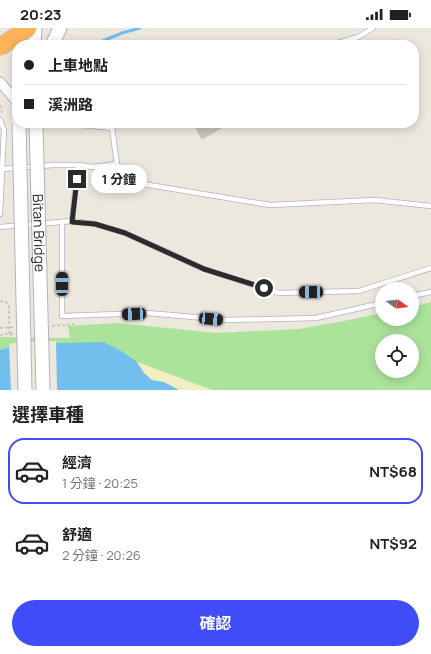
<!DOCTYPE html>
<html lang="zh-TW">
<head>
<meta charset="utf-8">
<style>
	:root { --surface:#fff; --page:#f2f2f2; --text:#202124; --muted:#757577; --line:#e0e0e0; --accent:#404cf8 }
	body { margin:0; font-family:Manrope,"Noto Sans TC",sans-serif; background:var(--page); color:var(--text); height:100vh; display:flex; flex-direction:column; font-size:15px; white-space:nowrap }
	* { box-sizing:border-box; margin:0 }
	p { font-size:13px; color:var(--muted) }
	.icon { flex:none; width:22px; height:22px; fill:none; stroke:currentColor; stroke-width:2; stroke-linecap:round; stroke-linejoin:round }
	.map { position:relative; height:362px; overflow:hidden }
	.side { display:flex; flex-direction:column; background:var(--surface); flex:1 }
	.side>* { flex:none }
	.guide { position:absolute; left:12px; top:12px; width:407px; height:88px; border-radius:16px; box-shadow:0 2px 10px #0003; display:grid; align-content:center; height:88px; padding:0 12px; background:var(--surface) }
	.needle { width:26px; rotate:104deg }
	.controls { position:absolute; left:375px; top:254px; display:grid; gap:8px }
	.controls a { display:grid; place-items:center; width:44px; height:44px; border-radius:50%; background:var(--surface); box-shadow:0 2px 10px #0003; font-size:20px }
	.end { position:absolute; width:18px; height:18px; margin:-9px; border:5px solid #2b2b2b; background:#fff; box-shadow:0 0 0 2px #fff }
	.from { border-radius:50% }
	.bubble { position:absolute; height:28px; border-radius:14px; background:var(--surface); box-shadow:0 2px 10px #0003; font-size:13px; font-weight:700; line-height:28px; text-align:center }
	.car { position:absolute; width:12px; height:24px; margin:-12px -6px; border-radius:5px; box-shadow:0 0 3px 1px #0007; background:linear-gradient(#222 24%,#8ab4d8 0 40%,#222 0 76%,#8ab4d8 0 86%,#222 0) }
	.guide b { display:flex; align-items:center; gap:14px; height:38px; font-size:15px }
	.guide b+b { border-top:1px solid var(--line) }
	.guide i { width:10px; height:10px; background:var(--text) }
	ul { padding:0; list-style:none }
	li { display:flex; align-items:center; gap:12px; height:66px; margin:0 8px 6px; padding:0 4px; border:2px solid transparent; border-radius:16px }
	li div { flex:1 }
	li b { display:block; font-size:15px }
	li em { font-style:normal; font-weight:700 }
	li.current { border-color:var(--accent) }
	li>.icon { width:36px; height:36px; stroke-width:1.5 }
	h2 { padding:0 12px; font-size:18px; line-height:48px }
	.cta { display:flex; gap:8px; margin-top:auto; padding:8px 12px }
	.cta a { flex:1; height:46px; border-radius:24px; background:var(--accent); color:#fff; font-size:16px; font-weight:700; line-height:46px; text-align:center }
	.status { display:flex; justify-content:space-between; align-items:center; height:28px; padding:0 20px; background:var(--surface); direction:ltr }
	.status svg { height:11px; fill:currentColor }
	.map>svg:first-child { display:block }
	.green { fill:#abe39b; fill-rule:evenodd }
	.sand { fill:#f1efc1 }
	.water { fill:#72beed }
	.pier { fill:#ede8de }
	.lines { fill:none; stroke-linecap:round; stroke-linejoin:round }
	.stream { stroke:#72beed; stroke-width:3 }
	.building { fill:#c8c5bd; stroke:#c8c4b7 }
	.service-casing { stroke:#b1b2bf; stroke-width:6 }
	.minor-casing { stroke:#b1b2bf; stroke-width:11 }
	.secondary-casing { stroke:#b1b2bf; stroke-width:15 }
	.path { stroke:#c8c8c8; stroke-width:2; stroke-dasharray:3 2; stroke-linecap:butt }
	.service { stroke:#fff; stroke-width:4.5 }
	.minor { stroke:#fff; stroke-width:9 }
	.secondary { stroke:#fff; stroke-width:13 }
	.secondary-bridge-casing { stroke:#b1b2bf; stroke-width:15; stroke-linecap:butt }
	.motorway-bridge-casing { stroke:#c8c8c8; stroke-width:19; stroke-linecap:butt }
	.path-bridge { stroke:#c8c8c8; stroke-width:2; stroke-dasharray:3 2; stroke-linecap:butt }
	.secondary-bridge { stroke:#fff; stroke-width:13 }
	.motorway-bridge { stroke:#fcb359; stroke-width:17 }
	.route { stroke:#2b2b2b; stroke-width:5 }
	.labels { text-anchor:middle; stroke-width:3.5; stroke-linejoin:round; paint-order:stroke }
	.street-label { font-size:14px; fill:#2b2b2b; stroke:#fff }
</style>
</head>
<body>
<div class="status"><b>20:23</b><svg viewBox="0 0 49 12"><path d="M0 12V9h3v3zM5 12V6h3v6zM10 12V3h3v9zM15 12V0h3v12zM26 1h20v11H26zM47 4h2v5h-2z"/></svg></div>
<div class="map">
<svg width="431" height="362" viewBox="0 0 431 362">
	<rect width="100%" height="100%" fill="#ede8de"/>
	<!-- green -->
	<path class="green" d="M431,274v88h-219l-75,-28 -14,-10 -105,-8 -18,6v-13l70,1 -2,-12 50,-3 99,10 82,-4 50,-9 33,-7v6h30v-12zM382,313h30v30h-30z"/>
	<!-- sand -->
	<path class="sand" d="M137,334l75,28h-33l-15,-8 -12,-2 -8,-7z"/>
	<!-- water -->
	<path class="water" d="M104,314l19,10 14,10 7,11 8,7 12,2 15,8h-179v-40l18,-6z"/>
	<!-- pier -->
	<path class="pier" d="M56,313l1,49h-46l-2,-45 8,-3z"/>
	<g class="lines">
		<!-- stream -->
		<path class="stream" d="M93,17l29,-12 18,-5"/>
	</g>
	<!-- building -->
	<path class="building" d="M193,95h37l-28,16z"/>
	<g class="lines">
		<defs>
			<g id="service">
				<path d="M331,17l27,-8 15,-9"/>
				<path d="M0,92l4,10 -4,84"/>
				<path d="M72,96l40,4"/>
				<path d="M117,136l8,17 145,24 104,-5 57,6"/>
				<path d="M2,141l52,-4h24"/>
				<path d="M72,193l6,-56 15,2 24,-3 -5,-36 6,-5"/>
				<path d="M62,194v94l86,-3 79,7 89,-2 66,-15"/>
				<path d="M0,199l72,-6 23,3 30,9 79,36 75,24 80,-2 72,-23"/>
				<path d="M412,268l19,-4"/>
			</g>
			<path id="minor" d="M0,54l17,20"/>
			<g id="secondary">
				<path d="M34,17l1,-17"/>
				<path d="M52,17l8,-17"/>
			</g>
		</defs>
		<!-- service casing -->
		<use href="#service" class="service-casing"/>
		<!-- minor casing -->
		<use href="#minor" class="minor-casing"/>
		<!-- secondary casing -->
		<use href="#secondary" class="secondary-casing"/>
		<!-- path -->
		<g class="path">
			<path d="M0,79l1,-1 1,7"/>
			<path d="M0,273l6,1 3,4"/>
			<path d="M52,298l24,-2"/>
			<path d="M0,300l13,-1"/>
			<path d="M0,307l13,-2"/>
		</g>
		<!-- service -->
		<use href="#service" class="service"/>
		<!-- minor -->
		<use href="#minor" class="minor"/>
		<!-- secondary -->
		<use href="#secondary" class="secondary"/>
		<defs>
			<g id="secondary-bridge">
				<path d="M19,95l6,267"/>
				<path id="s1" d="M36,95l7,267"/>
			</g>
			<path id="motorway-bridge" d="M0,19l28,-19"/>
		</defs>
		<!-- secondary-bridge casing -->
		<use href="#secondary-bridge" class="secondary-bridge-casing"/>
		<!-- motorway-bridge casing -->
		<use href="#motorway-bridge" class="motorway-bridge-casing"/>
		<!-- path-bridge -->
		<path class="path-bridge" d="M9,278v29h3"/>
		<!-- secondary-bridge -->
		<use href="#secondary-bridge" class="secondary-bridge"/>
		<!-- motorway-bridge -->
		<use href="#motorway-bridge" class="motorway-bridge"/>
	</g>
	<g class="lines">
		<!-- route -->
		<path class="route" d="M77,151l-5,43 23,2 30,9 79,36 60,19"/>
	</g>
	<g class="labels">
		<!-- street labels -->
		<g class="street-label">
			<text dy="5" stroke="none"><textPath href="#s1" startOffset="110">Bitan Bridge</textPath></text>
		</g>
	</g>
</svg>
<div class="controls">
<a><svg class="needle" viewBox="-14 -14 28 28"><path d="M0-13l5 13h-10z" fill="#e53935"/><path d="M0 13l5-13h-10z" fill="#757577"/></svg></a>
<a><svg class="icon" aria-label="locate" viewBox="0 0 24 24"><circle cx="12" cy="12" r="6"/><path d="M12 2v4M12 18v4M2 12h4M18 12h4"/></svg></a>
</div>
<i class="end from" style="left:264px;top:260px"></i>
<i class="end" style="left:77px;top:151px"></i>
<div class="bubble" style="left:91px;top:137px;width:56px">1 分鐘</div>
<i class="car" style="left:62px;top:256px;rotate:0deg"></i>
<i class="car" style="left:311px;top:264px;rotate:269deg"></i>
<i class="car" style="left:134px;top:286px;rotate:268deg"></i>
<i class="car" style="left:211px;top:291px;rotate:95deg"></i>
<div class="guide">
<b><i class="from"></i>上車地點</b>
<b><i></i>溪洲路</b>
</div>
</div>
<section class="side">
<h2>選擇車種</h2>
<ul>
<li class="current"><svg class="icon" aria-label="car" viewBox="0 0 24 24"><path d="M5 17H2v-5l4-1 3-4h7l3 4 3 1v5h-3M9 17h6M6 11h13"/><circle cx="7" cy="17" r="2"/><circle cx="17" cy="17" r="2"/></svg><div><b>經濟</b><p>1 分鐘 · 20:25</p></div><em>NT$68</em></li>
<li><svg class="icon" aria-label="car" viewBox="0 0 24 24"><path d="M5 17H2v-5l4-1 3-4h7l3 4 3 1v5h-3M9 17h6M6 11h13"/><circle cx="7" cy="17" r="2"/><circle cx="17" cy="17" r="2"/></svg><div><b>舒適</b><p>2 分鐘 · 20:26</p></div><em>NT$92</em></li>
</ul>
<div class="cta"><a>確認</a></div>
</section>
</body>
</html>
